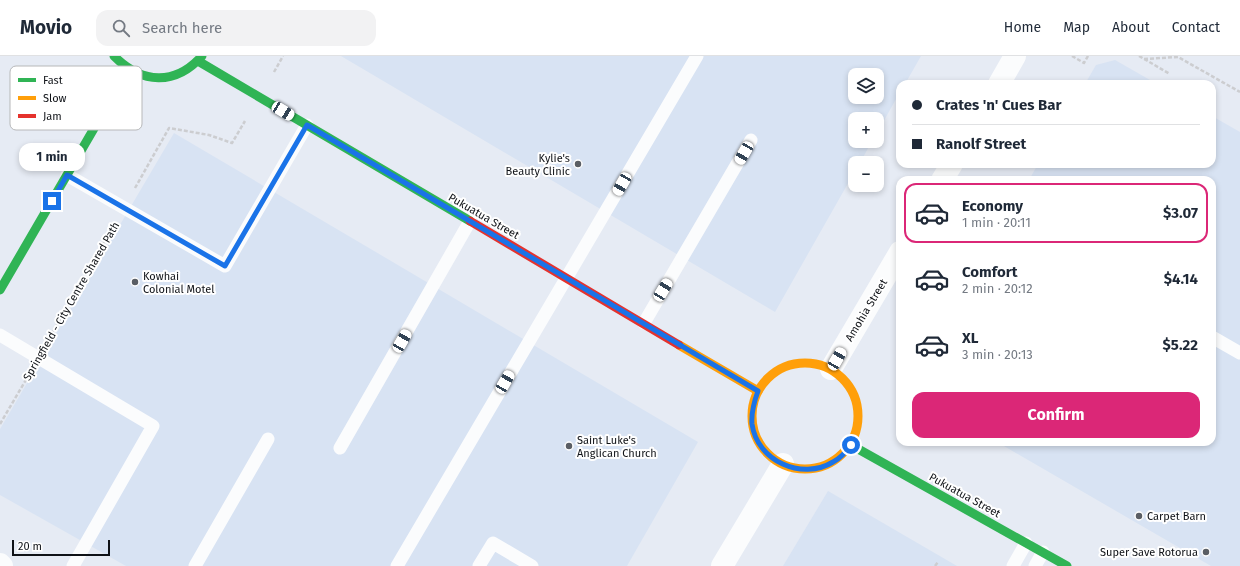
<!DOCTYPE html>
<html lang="en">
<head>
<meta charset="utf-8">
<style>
	:root { --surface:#fff; --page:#f2f2f3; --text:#1f2937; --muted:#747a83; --line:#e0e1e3; --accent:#db2777 }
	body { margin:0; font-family:"Fira Sans",sans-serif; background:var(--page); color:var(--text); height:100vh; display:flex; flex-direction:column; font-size:15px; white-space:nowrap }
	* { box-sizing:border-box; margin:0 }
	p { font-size:13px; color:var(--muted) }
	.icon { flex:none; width:22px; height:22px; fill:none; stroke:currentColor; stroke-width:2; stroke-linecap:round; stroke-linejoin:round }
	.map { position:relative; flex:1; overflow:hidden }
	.details { position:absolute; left:896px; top:120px; width:320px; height:270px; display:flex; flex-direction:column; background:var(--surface); border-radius:12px; box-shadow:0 2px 6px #0003 }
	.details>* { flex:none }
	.hud { position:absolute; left:896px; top:24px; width:320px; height:88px; border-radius:12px; box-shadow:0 2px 6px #0003; display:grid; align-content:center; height:88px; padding:0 16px; background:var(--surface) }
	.fabs { position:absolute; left:848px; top:12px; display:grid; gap:8px }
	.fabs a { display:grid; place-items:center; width:36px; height:36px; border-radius:8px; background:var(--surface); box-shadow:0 2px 6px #0003; font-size:20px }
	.scale { position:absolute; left:12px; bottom:10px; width:98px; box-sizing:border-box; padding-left:4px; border:2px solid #0f1217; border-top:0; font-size:11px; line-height:14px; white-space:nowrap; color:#0f1217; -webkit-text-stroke:3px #fff; paint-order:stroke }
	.end { position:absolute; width:18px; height:18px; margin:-9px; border:5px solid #1a73e8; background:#fff; box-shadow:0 0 0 2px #fff }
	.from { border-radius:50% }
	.bubble { position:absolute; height:28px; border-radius:12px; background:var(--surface); box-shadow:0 2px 6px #0003; font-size:13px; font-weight:700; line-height:28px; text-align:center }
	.car { position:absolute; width:12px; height:24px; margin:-12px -6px; border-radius:5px; box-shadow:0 0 3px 1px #0007; background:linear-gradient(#fff 24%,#345 0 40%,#fff 0 76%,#345 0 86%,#fff 0) }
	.hud b { display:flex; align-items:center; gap:14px; height:38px; font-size:15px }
	.hud b+b { border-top:1px solid var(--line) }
	.hud i { width:10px; height:10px; background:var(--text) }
	ul { padding:7px 0 0; list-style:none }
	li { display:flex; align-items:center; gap:12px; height:60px; margin:0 8px 6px; padding:0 8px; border:2px solid transparent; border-radius:12px }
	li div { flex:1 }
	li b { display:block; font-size:15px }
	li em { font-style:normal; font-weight:700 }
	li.current { border-color:var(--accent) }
	li>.icon { width:36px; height:36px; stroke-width:1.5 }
	.action { display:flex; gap:8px; margin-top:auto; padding:8px 16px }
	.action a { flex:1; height:46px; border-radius:12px; background:var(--accent); color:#fff; font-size:16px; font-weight:700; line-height:46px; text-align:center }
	header { display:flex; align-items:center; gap:24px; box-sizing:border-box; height:56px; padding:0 20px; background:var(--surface); border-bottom:1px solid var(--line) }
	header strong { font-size:19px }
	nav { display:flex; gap:22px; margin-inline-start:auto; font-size:14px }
	.search { width:280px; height:36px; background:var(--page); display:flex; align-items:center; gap:10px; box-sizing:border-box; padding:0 14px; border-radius:12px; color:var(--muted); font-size:15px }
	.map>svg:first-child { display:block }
	.built { fill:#d8e3f3; fill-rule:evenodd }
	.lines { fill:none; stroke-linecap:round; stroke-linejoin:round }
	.path { stroke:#cccdd0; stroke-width:2.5; stroke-dasharray:4 2; stroke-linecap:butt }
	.lane { stroke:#fbfcfd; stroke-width:13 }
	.street { stroke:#fbfcfd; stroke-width:22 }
	.fast { stroke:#30b455; stroke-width:9 }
	.slow { stroke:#ff9f0a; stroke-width:9 }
	.jam { stroke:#e5322d; stroke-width:9 }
	.route { stroke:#1a73e8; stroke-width:5 }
	.poi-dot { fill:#5a5e64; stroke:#fff; stroke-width:1.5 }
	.labels { text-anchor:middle; stroke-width:4; stroke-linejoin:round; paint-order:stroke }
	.poi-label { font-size:11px; fill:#0f1217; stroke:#fff; text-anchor:start }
	.street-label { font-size:11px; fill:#0f1217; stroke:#fff }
	.key { fill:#fff; stroke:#b7b8b9; stroke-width:1 }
	.key-label { font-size:11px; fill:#0f1217 }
</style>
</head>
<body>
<header>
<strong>Movio</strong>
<div class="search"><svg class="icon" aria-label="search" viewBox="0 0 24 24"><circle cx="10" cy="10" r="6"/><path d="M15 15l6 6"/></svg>Search here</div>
<nav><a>Home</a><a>Map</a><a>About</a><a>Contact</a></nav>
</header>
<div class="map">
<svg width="1240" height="510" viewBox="0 0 1240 510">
	<rect width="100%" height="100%" fill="#e6ebf4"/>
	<!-- built -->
	<g class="built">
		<path d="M341,0h580l-16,28h-5v8l-23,41v-14h-22v22h17l-12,22h-5v8l-80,141zM855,19h22v22h-22z"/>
		<path d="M1115,4l42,24h-72l11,-19z"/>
		<path d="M1212,60l28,16v434h-29l-214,-124h215v-262h-183l9,-16h174z"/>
		<path d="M174,77l524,309 -71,124h-501l-126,-71v-66z"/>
		<path d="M828,435l129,75h-174z"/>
	</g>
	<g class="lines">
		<!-- path -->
		<g class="path">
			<path d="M1072,0l12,7 4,-7"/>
			<path d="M1139,0l31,18"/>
			<path d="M1144,3l34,-2 62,35"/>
			<path d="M274,16l9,-16"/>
			<path d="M135,132l34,-60 40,7 23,8 13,-22"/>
			<path d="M50,281l62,-109"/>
			<path d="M0,368l27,-46"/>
			<path d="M935,510l3,-4"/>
		</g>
		<!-- lane -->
		<g class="lane">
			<path d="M67,119l158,91 82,-141"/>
			<path d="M644,267l107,-183"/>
			<path d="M0,279l153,91 -80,140"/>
			<path d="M1212,281l28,16"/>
			<path d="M340,392l130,-227"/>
			<path d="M195,510l73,-127"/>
			<path d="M397,510l300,-510"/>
			<path d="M479,510l14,-23 39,23"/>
			<path d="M1013,510l13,-23"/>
			<path d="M1035,510l8,-14"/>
		</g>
		<!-- street -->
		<g class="street">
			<path d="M999,28l16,-28"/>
			<path d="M942,124l10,-16"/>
			<path d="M831,313l69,-117"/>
			<path d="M0,508l2,2"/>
			<path d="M722,510l61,-102"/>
		</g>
		<!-- fast -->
		<g class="fast">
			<path d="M114,0c28,28 61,30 88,0"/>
			<path d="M198,5l272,160"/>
			<path d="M0,234l128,-220"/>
			<path d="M851,389l216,121"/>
		</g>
		<!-- slow -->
		<g class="slow">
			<path d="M679,289l79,46"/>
			<circle cx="805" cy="360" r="53"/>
		</g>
		<!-- jam -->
		<path class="jam" d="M470,165l209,124"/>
	</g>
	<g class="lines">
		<!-- route -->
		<path class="route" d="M52,145l15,-26 158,91 82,-141 451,266c-4,11 -7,21 -6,33 5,37 50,57 81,38 8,-4 13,-10 18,-17"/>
	</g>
	<!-- markers -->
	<g class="poi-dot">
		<circle cx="578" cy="108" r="4"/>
		<circle cx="135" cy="226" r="4"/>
		<circle cx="569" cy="390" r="4"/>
		<circle cx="1139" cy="460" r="4"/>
		<circle cx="1206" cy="496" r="4"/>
	</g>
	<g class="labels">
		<!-- poi labels -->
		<g class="poi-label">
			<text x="570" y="106" text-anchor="end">Kylie's<tspan x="570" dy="13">Beauty Clinic</tspan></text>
			<text x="143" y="224">Kowhai<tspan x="143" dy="13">Colonial Motel</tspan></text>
			<text x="577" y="388">Saint Luke's<tspan x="577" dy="13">Anglican Church</tspan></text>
			<text x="1147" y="464">Carpet Barn</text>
			<text x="1198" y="500" text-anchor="end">Super Save Rotorua</text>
		</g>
		<!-- street labels -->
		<g class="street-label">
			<text transform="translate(484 160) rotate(30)" y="4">Pukuatua Street</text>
			<text transform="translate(71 245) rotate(-60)" y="4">Springfield - City Centre Shared Path</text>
			<text transform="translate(866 254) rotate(-59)" y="4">Amohia Street</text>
			<text transform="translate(965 439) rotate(29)" y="4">Pukuatua Street</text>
		</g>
	</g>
	<!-- legend -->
	<rect x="10" y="10" width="132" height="64" rx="6" class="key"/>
	<rect x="18" y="22" width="18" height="4" fill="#30b455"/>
	<rect x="18" y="40" width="18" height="4" fill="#ff9f0a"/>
	<rect x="18" y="58" width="18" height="4" fill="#e5322d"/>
	<g class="key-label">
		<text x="43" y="28">Fast</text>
		<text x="43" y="46">Slow</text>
		<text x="43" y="64">Jam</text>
	</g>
</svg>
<div class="fabs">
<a><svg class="icon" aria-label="layers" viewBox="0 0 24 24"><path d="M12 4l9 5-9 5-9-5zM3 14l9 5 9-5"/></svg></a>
<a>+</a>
<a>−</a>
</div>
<div class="scale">20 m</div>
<i class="end from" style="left:851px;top:389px"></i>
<i class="end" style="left:52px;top:145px"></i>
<div class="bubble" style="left:19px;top:87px;width:66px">1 min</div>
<i class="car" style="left:283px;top:55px;rotate:121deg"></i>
<i class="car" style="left:744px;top:97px;rotate:210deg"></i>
<i class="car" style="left:622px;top:128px;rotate:210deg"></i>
<i class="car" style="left:663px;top:234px;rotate:31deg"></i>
<i class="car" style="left:402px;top:285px;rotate:30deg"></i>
<i class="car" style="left:837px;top:303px;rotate:30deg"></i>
<i class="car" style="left:505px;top:326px;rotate:30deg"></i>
<div class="hud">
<b><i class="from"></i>Crates 'n' Cues Bar</b>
<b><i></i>Ranolf Street</b>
</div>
<section class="details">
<ul>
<li class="current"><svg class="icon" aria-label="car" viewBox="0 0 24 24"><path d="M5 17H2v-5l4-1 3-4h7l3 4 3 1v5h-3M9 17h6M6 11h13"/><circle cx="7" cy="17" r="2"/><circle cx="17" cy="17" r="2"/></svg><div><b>Economy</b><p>1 min · 20:11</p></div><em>$3.07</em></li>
<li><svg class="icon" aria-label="car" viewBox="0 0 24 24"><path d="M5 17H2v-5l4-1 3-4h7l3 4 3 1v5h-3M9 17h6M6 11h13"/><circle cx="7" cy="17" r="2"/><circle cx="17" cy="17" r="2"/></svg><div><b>Comfort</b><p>2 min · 20:12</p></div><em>$4.14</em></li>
<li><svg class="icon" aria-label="car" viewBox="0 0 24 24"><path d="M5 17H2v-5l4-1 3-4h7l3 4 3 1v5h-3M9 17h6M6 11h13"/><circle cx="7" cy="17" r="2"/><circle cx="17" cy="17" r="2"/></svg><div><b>XL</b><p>3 min · 20:13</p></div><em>$5.22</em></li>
</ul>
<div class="action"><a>Confirm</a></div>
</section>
</div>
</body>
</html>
